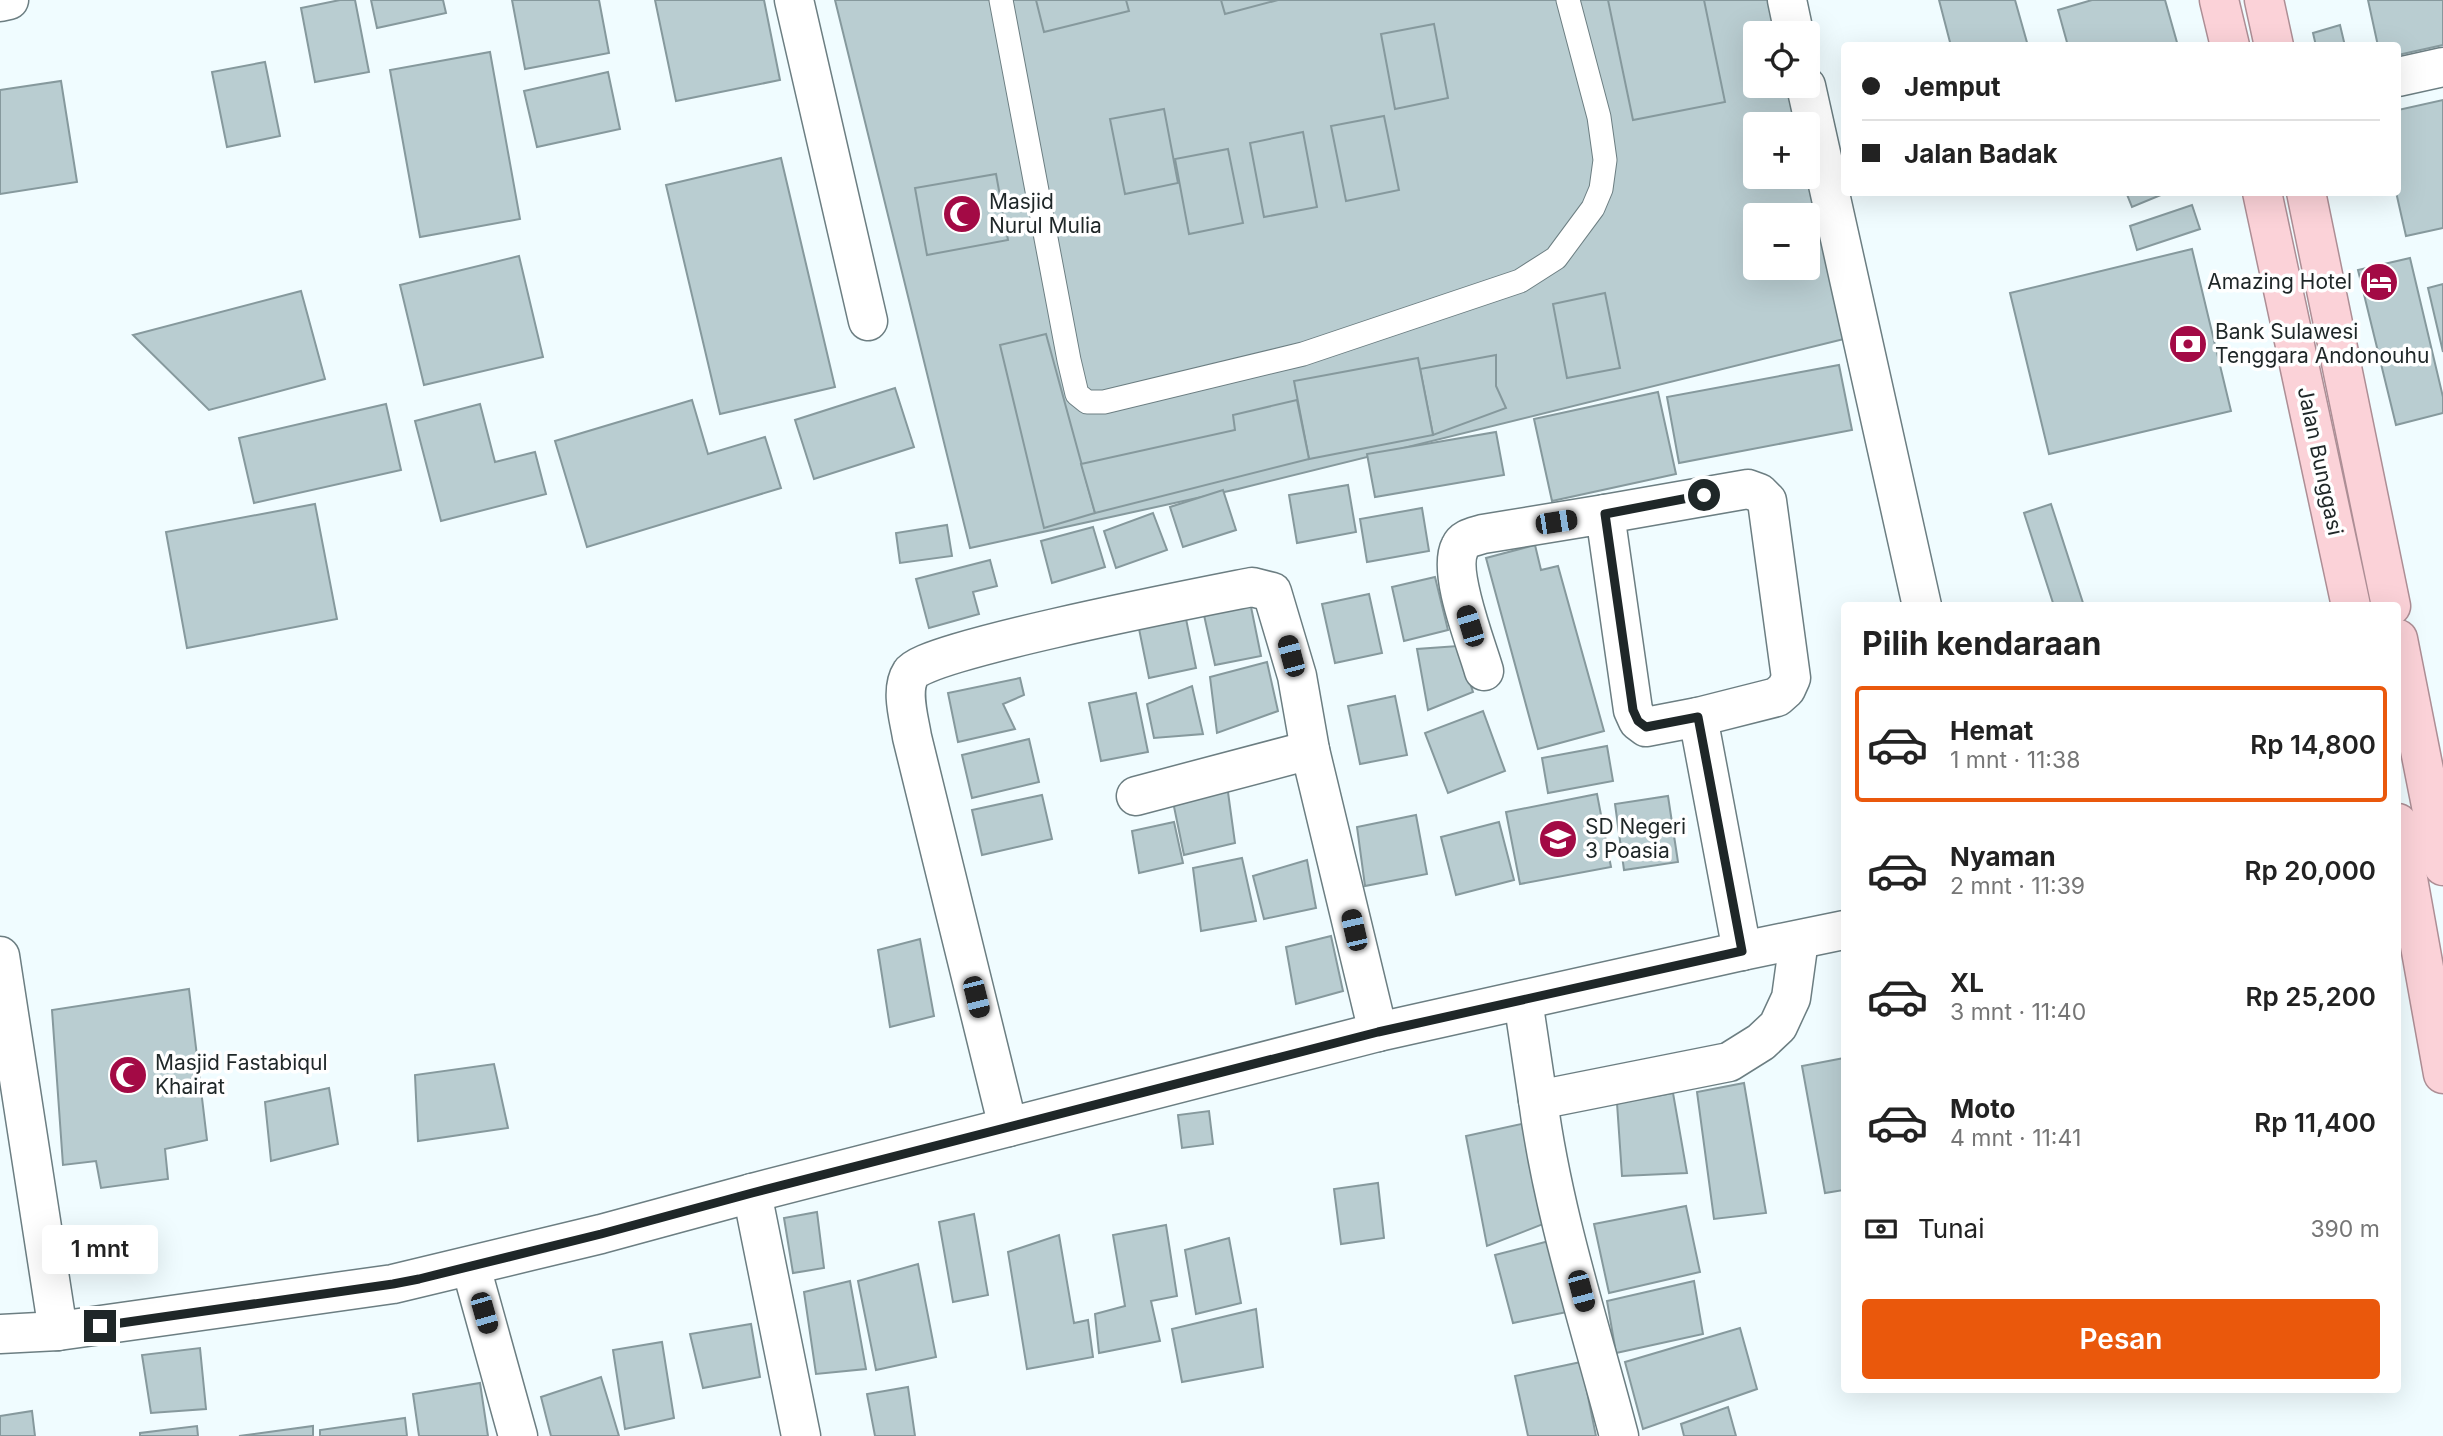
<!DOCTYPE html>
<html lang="id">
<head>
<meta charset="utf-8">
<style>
	:root { --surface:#fff; --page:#f6f6f6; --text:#222; --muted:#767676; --line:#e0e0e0; --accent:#ea580c }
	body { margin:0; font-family:Inter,sans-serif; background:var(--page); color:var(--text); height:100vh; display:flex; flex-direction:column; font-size:26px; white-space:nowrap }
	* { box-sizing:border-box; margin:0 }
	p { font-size:23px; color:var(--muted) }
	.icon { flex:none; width:38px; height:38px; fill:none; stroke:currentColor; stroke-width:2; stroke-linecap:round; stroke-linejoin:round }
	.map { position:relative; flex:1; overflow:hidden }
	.panel { position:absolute; left:1841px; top:602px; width:560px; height:791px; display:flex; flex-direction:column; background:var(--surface); border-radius:7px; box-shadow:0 7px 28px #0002 }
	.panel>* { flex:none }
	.guide { position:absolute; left:1841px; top:42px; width:560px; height:154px; border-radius:7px; box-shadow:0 7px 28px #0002; display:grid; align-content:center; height:154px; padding:0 21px; background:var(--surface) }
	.buttons { position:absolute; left:1743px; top:21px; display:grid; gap:14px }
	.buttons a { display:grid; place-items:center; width:77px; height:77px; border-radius:7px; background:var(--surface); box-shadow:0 7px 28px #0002; font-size:35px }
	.end { position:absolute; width:32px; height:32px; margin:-16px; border:9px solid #1f2728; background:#fff; box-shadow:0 0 0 4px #fff }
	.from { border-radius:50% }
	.bubble { position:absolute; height:49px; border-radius:7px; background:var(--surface); box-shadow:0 7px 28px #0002; font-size:23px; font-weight:600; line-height:49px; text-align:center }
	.car { position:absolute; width:21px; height:42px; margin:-21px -10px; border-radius:9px; box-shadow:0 0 5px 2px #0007; background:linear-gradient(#222 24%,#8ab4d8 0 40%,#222 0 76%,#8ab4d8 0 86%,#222 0) }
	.guide b { display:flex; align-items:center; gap:24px; height:66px; font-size:26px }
	.guide b+b { border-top:2px solid var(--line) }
	.guide i { width:18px; height:18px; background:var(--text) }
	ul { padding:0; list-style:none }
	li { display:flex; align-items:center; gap:21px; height:116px; margin:0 14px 10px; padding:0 7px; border:4px solid transparent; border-radius:7px }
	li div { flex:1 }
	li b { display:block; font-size:26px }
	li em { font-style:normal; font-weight:600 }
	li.selected { border-color:var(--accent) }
	li>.icon { width:63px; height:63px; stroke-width:1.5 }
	h2 { padding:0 21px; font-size:32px; line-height:84px }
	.pay { display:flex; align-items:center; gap:18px; height:77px; padding:0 21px; font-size:26px }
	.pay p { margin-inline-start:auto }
	.button { display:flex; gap:14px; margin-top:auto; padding:14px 21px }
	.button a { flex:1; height:80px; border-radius:7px; background:var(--accent); color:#fff; font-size:28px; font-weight:600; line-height:80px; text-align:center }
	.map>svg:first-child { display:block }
	.building { fill:#b9cdd1; stroke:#86999d; stroke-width:2; fill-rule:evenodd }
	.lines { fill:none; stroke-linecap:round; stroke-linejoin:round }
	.service-casing { stroke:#6c7e82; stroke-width:25 }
	.minor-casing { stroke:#6c7e82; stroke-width:41 }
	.trunk-casing { stroke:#ad8e95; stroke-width:41 }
	.service { stroke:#fff; stroke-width:23 }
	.minor { stroke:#fff; stroke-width:38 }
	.trunk { stroke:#fbd2d8; stroke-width:38 }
	.route { stroke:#1f2728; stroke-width:9 }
	.labels { text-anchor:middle; stroke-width:7; stroke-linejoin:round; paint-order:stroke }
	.poi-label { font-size:21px; fill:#1f2728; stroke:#fff; text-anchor:start }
	.street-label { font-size:21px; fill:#1f2728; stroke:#fff }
</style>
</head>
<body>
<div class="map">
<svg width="2443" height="1436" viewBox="0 0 2443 1436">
	<rect width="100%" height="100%" fill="#f0fcff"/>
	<!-- building -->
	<g class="building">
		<path d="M340,0h15l14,72 -54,10 -14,-74z"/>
		<path d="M371,0h72l3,13 -69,15z"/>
		<path d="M512,0h87l10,53 -84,16z"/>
		<path d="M655,0h109l16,80 -104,21z"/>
		<path d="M835,0h933l8,33h-21v53h33l8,38h-41v53h53l36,162 -606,150 -268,59zM1755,215h53v53h-53z"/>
		<path d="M1036,0h90l3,11 -85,21z"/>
		<path d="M1221,0h57l-53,14z"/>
		<path d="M1608,0h96l21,102 -92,18z"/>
		<path d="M1939,0h76l13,46h-77z"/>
		<path d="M2092,0h73l13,46h-110l-10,-36z"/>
		<path d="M2368,0h75v45l-45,10v-9h-20z"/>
		<path d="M1434,24l14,74 -53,11 -14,-75z"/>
		<path d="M2340,25l5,21h-29l-3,-13z"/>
		<path d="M490,52l30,167 -100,18 -30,-167z"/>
		<path d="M265,62l15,74 -53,11 -15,-75z"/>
		<path d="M608,72l12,57 -83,18 -13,-56z"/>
		<path d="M61,81l16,101 -77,12v-104z"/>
		<path d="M2443,100v128l-37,8 -10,-44 2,-82z"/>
		<path d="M1164,109l14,74 -53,11 -15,-75z"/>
		<path d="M1384,116l15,74 -53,11 -15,-75z"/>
		<path d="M1303,132l14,75 -53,10 -14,-74z"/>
		<path d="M1228,149l15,74 -54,11 -14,-75z"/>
		<path d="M781,158l54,229 -115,27 -54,-229z"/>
		<path d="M996,174l12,66 -81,15 -12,-67z"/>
		<path d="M2126,192h42l-36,15z"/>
		<path d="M2192,205l8,24 -63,21 -7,-24z"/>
		<path d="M2192,249l39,162 -182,43 -39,-161z"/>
		<path d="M519,256l24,101 -119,28 -24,-100z"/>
		<path d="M2410,258l33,139v16l-47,12 -38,-155z"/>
		<path d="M2443,284v68l-15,-64z"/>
		<path d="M301,291l24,88 -116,31 -76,-75z"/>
		<path d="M1605,293l15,75 -53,10 -14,-74z"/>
		<path d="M1046,334l49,179 -51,15 -44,-183z"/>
		<path d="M1496,355v31l10,22 -73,27 -13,-66z"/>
		<path d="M1418,358l15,77 -124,24 -15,-78z"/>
		<path d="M1839,365l13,65 -173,33 -12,-66z"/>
		<path d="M895,388l19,59 -100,32 -19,-59z"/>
		<path d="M1658,392l18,82 -124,27 -18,-82z"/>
		<path d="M692,400l16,54 57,-17 16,51 -194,59 -32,-106z"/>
		<path d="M1297,400l12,59 -214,54 -14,-49 154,-34 -2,-15z"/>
		<path d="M386,404l15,66 -147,33 -15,-65z"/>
		<path d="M480,404l15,58 40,-10 11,42 -105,27 -26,-100z"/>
		<path d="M1496,432l8,43 -129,22 -8,-43z"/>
		<path d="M1348,485l8,47 -59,11 -8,-48z"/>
		<path d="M1223,490l13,40 -53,17 -13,-40z"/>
		<path d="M315,504l22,115 -150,29 -21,-116z"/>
		<path d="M2051,504l33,102h-30l-30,-93z"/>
		<path d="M1422,508l7,43 -62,11 -7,-43z"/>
		<path d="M1153,513l14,37 -51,18 -12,-37z"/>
		<path d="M947,525l5,31 -52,7 -4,-30z"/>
		<path d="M1093,527l12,40 -53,16 -11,-42z"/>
		<path d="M1535,545l6,25 17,-4 46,165 -66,18 -52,-191z"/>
		<path d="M990,560l7,26 -24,6 6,22 -50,14 -13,-49z"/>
		<path d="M1435,577l13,53 -44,11 -12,-54z"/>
		<path d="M1369,594l13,59 -47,10 -13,-59z"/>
		<path d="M1249,597l12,59 -46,9 -13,-59z"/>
		<path d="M1184,609l12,59 -47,10 -12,-59z"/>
		<path d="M1458,646l15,46 -45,18 -11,-61z"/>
		<path d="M1267,662l11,49 -61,22 -7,-56z"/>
		<path d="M1020,678l4,17 -21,9 12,25 -57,13 -10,-49z"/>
		<path d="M1192,686l11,48 -49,4 -7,-34z"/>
		<path d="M1136,693l12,59 -47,9 -12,-58z"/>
		<path d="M1395,696l12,59 -47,9 -12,-58z"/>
		<path d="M1483,711l22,60 -57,22 -23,-60z"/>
		<path d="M1029,739l10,43 -67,16 -10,-43z"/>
		<path d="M1607,746l6,35 -65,12 -6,-35z"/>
		<path d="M1227,785l8,58 -51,12 -12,-58z"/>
		<path d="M1597,794l14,73 -91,17 -14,-72z"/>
		<path d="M1042,795l10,44 -70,16 -10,-45z"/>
		<path d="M1668,796l10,66 -54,8 -9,-66z"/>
		<path d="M1416,815l11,59 -62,12 -8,-59z"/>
		<path d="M1174,822l9,41 -44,10 -7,-42z"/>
		<path d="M1499,822l15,58 -58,15 -15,-58z"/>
		<path d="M1242,858l14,63 -55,10 -8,-63z"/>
		<path d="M1307,860l9,48 -52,11 -11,-43z"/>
		<path d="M1331,936l12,55 -47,13 -10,-57z"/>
		<path d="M920,939l14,77 -44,11 -12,-77z"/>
		<path d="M189,989l18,151 -42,9 3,30 -67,9 -5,-27 -33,4 -11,-155z"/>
		<path d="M1844,1058v132l-19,3 -23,-127z"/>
		<path d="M494,1064l14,64 -90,13 -3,-66z"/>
		<path d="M1744,1083l22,130 -52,6 -17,-127z"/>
		<path d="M329,1088l9,56 -67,17 -6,-59z"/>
		<path d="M1673,1093l14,80 -65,3 -5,-73z"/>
		<path d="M1209,1111l4,33 -31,4 -4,-33z"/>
		<path d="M1526,1123l25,98 -64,25 -21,-110z"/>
		<path d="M1378,1183l6,55 -43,6 -7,-55z"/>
		<path d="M1686,1206l14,66 -91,21 -15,-69z"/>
		<path d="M817,1212l7,56 -31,5 -9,-55z"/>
		<path d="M974,1214l14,81 -35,7 -14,-80z"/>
		<path d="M1166,1225l11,71 -26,5 9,40 -61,12 -4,-39 30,-8 -12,-71z"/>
		<path d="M1059,1235l15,88 14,-3 5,37 -66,12 -19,-117z"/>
		<path d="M1229,1238l12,65 -45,11 -11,-64z"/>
		<path d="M1549,1241l18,71 -54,11 -18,-68z"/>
		<path d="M918,1264l18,93 -60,13 -18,-89z"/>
		<path d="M850,1281l16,88 -50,5 -12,-82z"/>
		<path d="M1694,1281l9,53 -87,19 -9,-52z"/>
		<path d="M1256,1309l7,58 -81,15 -10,-53z"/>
		<path d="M751,1324l9,53 -57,11 -13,-54z"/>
		<path d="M1740,1328l17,61 -114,40 -18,-67z"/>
		<path d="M662,1342l12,76 -49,11 -12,-79z"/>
		<path d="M200,1348l6,61 -55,4 -9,-58z"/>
		<path d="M1581,1362l15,74h-68l-13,-60z"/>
		<path d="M601,1377l18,59h-68l-10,-39z"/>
		<path d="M480,1383l8,53h-69l-6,-42z"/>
		<path d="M908,1387l7,49h-40l-8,-42z"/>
		<path d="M1728,1407l8,29h-52l-3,-12z"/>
		<path d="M32,1411l3,25h-35v-20z"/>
		<path d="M405,1418l2,18h-87v-6z"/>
		<path d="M197,1426l1,10h-58v-3z"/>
		<path d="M313,1426v10h-74z"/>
	</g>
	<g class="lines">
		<defs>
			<path id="service" d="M1001,0l68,360 8,34 10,8h17l199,-48 217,-73 36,-23 37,-50 8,-19 4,-29 -6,-43 -31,-117"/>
			<g id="minor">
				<path d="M794,0l74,321"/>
				<path d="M1787,0l7,33"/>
				<path d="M0,2l9,-2"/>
				<path d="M2398,77l45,-10"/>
				<path d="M1806,86l116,520"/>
				<path d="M1605,514l143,-25 11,4 8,8 24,177 -5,11 -9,8 -79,20"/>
				<path d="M1484,671c-8,-28 -37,-99 -24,-124 4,-9 14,-10 23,-13l122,-20 28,196 5,11 8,6 52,-10 44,234"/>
				<path d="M1136,796l174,-46"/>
				<path d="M0,956l58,375"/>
				<path d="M1523,1000l15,100"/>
				<path d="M1008,1127l-96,-390c-3,-19 -12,-47 -1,-64 14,-23 296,-77 341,-86l20,5 25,84 13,74 68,282"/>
				<path d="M752,1193l49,243"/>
				<path d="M471,1267l47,169"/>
				<path d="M0,1334l58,-3 335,-47 208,-50 151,-41 626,-161 364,-81 102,-21"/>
				<path d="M1619,1436c-29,-111 -66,-222 -81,-336l191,-38 32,-20 17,-16 13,-28 8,-58"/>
			</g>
			<g id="trunk">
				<path d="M2219,0l11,46"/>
				<path d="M2264,0l10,46"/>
				<path d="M2262,192l89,414"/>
				<path d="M2306,192l85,414"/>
				<path d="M2398,639l45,227"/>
				<path d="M2398,823l45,251"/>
			</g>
		</defs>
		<!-- service casing -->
		<use href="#service" class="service-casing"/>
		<!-- minor casing -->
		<use href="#minor" class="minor-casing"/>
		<!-- trunk casing -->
		<use href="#trunk" class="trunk-casing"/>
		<!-- service -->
		<use href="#service" class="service"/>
		<!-- minor -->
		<use href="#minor" class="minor"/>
		<!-- trunk -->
		<use href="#trunk" class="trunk"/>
	</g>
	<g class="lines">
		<!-- route -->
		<path class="route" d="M100,1326l293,-42 26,-5 182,-45 151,-41 626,-161 364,-81 -44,-234 -52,10 -8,-6 -5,-11 -28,-196 99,-19"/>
	</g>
	<!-- icons -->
	<defs>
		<symbol id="mosque-disc" viewBox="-11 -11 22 22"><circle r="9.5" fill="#a30a45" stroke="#fff"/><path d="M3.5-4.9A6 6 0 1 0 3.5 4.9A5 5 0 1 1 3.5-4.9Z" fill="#fff"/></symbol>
		<symbol id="hotel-disc" viewBox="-11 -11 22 22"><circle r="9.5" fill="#a30a45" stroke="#fff"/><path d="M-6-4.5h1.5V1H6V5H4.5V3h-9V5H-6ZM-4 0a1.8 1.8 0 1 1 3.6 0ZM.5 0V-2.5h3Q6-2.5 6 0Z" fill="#fff"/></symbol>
		<symbol id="bank-disc" viewBox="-11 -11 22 22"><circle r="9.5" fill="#a30a45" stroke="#fff"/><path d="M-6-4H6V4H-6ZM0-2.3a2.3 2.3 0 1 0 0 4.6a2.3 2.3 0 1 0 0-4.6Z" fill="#fff"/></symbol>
		<symbol id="school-disc" viewBox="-11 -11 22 22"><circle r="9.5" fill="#a30a45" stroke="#fff"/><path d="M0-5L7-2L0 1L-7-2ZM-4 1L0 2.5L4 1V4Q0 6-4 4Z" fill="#fff"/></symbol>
	</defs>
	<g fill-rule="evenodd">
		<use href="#mosque-disc" x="940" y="192" width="44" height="44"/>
		<use href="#hotel-disc" x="2357" y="260" width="44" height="44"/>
		<use href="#bank-disc" x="2166" y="322" width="44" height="44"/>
		<use href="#school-disc" x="1536" y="817" width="44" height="44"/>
		<use href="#mosque-disc" x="106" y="1053" width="44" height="44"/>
	</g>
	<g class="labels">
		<!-- poi labels -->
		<g class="poi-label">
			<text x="989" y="209">Masjid<tspan x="989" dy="24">Nurul Mulia</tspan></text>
			<text x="2352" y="289" text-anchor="end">Amazing Hotel</text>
			<text x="2215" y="339">Bank Sulawesi<tspan x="2215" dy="24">Tenggara Andonouhu</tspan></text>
			<text x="1585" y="834">SD Negeri<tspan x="1585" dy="24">3 Poasia</tspan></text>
			<text x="155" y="1070">Masjid Fastabiqul<tspan x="155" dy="24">Khairat</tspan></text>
		</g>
		<!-- street labels -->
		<g class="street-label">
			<text transform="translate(2320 461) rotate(78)" y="7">Jalan Bunggasi</text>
		</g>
	</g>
</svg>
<div class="buttons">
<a><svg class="icon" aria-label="locate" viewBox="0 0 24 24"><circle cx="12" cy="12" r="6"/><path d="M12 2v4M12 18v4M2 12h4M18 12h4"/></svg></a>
<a>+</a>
<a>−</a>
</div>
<i class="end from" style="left:1704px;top:495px"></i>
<i class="end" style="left:100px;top:1326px"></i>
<div class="bubble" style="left:42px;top:1225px;width:116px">1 mnt</div>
<i class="car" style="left:1556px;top:522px;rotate:81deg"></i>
<i class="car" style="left:1470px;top:626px;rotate:343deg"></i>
<i class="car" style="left:1291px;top:656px;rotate:345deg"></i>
<i class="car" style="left:1354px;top:930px;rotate:347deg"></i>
<i class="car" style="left:976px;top:997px;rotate:166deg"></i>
<i class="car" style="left:1581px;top:1291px;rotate:165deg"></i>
<i class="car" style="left:484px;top:1313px;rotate:164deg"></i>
<div class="guide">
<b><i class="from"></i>Jemput</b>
<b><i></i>Jalan Badak</b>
</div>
<section class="panel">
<h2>Pilih kendaraan</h2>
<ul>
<li class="selected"><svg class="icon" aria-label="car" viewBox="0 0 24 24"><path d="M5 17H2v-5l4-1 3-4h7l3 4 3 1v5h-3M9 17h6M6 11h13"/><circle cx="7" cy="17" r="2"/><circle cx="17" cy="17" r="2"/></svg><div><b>Hemat</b><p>1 mnt · 11:38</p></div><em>Rp 14,800</em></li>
<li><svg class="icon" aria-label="car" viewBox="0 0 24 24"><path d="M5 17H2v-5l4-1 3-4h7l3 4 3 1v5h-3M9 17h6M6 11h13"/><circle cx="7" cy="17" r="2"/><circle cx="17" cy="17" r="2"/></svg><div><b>Nyaman</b><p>2 mnt · 11:39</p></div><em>Rp 20,000</em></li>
<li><svg class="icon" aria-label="car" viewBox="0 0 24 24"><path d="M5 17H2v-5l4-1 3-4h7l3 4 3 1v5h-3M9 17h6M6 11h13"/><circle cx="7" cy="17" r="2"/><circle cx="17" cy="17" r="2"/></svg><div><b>XL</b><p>3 mnt · 11:40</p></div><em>Rp 25,200</em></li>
<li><svg class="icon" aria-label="car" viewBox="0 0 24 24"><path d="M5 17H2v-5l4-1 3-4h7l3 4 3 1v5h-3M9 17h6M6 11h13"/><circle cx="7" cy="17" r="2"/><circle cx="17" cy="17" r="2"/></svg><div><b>Moto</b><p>4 mnt · 11:41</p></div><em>Rp 11,400</em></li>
</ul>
<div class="pay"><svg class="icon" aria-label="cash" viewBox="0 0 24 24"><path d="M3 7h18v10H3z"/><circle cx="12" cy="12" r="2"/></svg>Tunai<p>390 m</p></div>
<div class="button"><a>Pesan</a></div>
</section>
</div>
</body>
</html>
